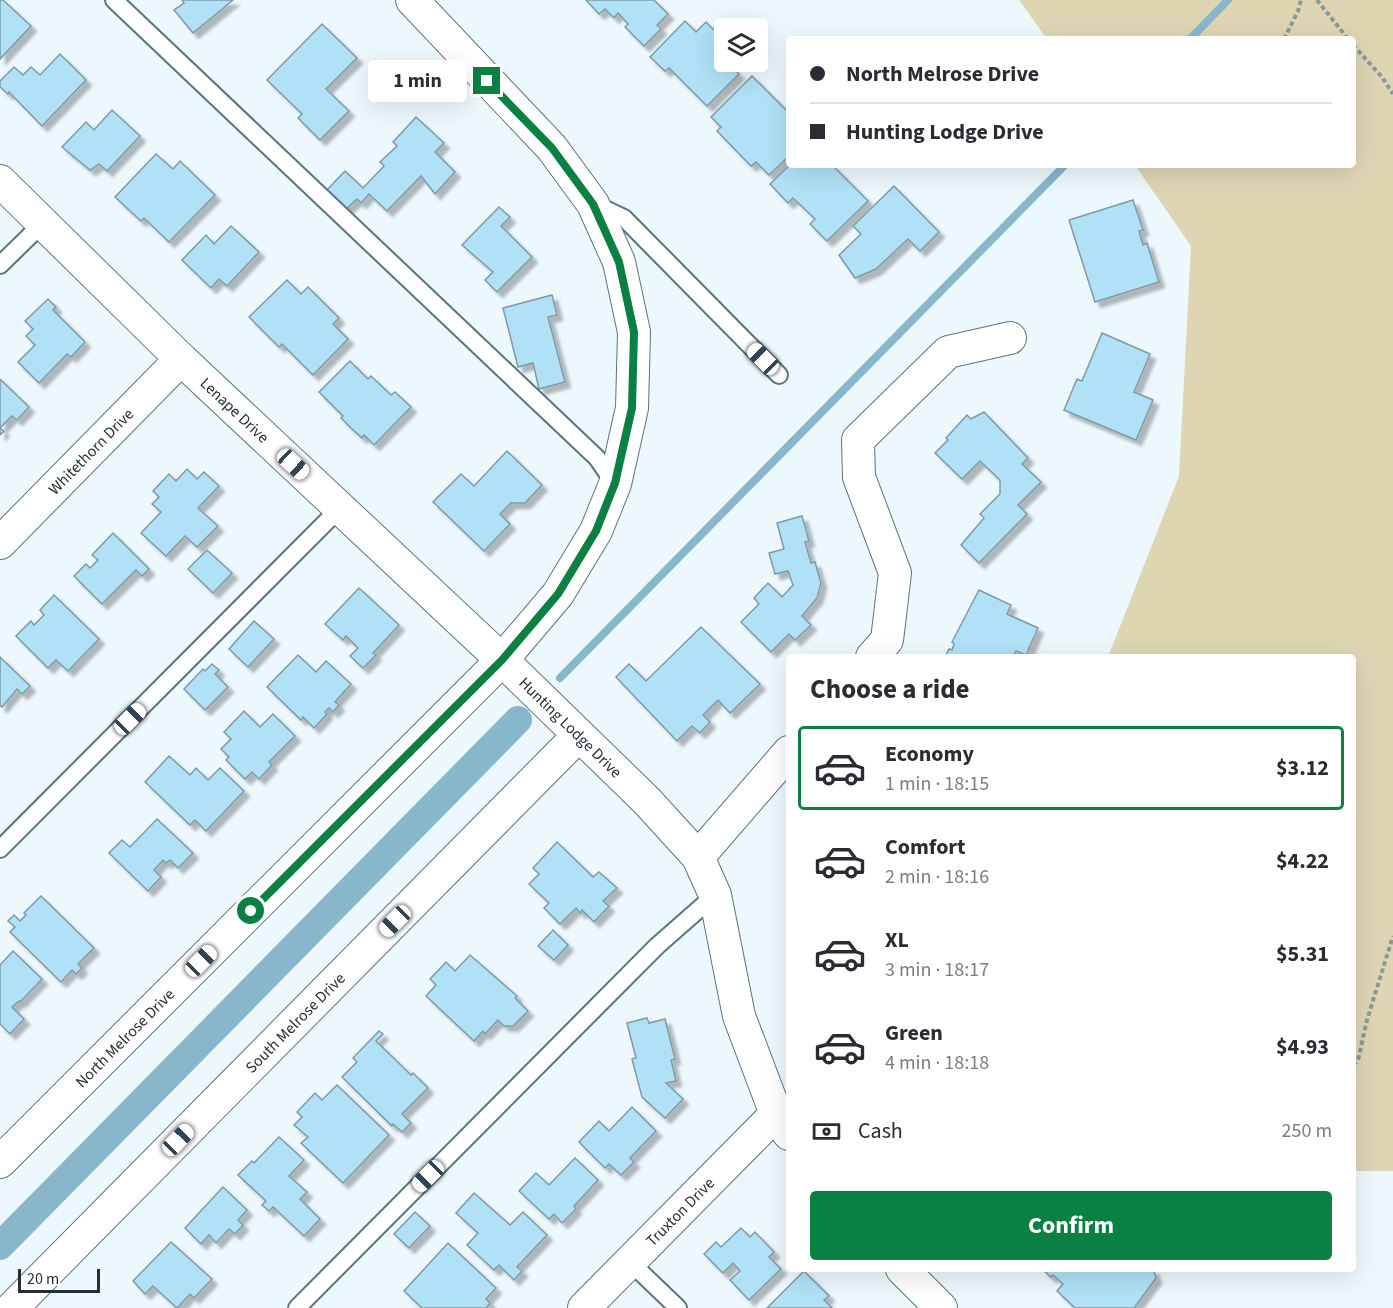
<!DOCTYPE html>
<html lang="en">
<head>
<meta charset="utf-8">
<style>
	:root { --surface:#fff; --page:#f7f7f7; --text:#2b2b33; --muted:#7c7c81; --line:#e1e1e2; --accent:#0b8043 }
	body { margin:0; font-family:"Source Sans 3",sans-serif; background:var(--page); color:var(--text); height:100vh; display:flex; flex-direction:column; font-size:22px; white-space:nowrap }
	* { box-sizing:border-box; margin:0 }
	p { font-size:20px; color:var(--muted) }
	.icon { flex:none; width:33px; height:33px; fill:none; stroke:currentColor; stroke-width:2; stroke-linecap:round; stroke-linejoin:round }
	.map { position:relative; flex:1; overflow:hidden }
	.details { position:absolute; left:786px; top:654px; width:570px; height:618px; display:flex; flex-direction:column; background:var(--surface); border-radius:6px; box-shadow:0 6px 24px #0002 }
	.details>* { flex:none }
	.hud { position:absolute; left:786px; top:36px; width:570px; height:132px; border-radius:6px; box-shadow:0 6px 24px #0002; display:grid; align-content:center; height:132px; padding:0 24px; background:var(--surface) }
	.tools { position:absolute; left:714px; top:18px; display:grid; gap:12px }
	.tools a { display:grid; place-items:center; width:54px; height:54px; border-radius:6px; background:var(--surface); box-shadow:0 6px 24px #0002; font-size:30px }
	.scale { position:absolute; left:18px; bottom:15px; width:82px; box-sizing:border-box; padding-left:6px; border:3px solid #242f33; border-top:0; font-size:16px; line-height:21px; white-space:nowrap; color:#242f33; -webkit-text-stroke:4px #fff; paint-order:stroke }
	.end { position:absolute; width:27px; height:27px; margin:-14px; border:8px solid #0b8043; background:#fff; box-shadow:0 0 0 3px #fff }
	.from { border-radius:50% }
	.bubble { position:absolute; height:42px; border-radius:6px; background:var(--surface); box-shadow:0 6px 24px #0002; font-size:20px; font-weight:700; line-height:42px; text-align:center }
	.car { position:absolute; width:18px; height:36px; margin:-18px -9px; border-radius:8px; box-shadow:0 0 4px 2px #0007; background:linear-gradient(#fff 24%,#345 0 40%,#fff 0 76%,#345 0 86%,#fff 0) }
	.hud b { display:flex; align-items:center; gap:21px; height:57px; font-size:22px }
	.hud b+b { border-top:2px solid var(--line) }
	.hud i { width:15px; height:15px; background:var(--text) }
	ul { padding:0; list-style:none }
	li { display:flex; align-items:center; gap:18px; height:84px; margin:0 12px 9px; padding:0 12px; border:3px solid transparent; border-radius:6px }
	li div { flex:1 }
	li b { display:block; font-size:22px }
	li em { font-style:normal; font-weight:700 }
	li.selected { border-color:var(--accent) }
	li>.icon { width:54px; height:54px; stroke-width:1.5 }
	h2 { padding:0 24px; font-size:27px; line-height:72px }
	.pay { display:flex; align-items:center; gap:15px; height:66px; padding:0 24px; font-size:22px }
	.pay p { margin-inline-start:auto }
	.action { display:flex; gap:12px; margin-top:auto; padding:12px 24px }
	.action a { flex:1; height:69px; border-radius:6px; background:var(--accent); color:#fff; font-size:24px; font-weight:700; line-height:69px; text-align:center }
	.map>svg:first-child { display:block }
	.green { fill:#ded6b3 }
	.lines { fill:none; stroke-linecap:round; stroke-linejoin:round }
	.stream { stroke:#88b7cc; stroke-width:8 }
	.canal { stroke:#88b7cc; stroke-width:28 }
	.building { fill:#b0e1f6; stroke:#7f9aa6; stroke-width:1.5; filter:url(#shadow) }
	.service-casing { stroke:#5a747f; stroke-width:20 }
	.minor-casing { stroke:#5a747f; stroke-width:34 }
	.path { stroke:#8c979b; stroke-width:4; stroke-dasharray:4.5 3; stroke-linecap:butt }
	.service { stroke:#fff; stroke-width:16 }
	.minor { stroke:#fff; stroke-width:32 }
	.route { stroke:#0b8043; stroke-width:8 }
	.labels { text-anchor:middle; stroke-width:4.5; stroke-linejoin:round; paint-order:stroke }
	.street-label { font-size:16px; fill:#242f33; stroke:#fff }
</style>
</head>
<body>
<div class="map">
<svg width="1393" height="1308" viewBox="0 0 1393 1308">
	<defs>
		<filter id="shadow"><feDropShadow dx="5.5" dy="5.5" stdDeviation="1.5" flood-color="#0004"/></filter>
	</defs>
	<rect width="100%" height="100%" fill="#edf8fd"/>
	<!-- green -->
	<path class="green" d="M1019,0h374v1171h-40v-514h-245l71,-181 12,-230 -56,-81h218v-126h-306z"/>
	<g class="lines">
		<!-- stream -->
		<g class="stream">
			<path d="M1190,39l38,-39"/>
			<path d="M560,678l505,-513"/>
		</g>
		<!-- canal -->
		<path class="canal" d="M0,1246l518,-526"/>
	</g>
	<!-- building -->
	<g class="building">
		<path d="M0,0h3l28,26 -31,33z"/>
		<path d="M182,0h51l-40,33 -19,-23 10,-7z"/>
		<path d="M586,0h68l14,14 -11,11 4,4 -17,17 -19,-19 3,-3 -10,-11 -4,5 -9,-9 -6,5z"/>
		<path d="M685,21l11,11 10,-10 18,18 -8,12 23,22 -32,32 -38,-38 -4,3 -15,-14z"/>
		<path d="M322,24l35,34 -31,31 23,22 -29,29 -22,-22 4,-4 -35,-34z"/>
		<path d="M60,54l26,26 -44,46 -33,-34 -1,2 -8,-7v-6l14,-14 9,8 8,-8 9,8z"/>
		<path d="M752,76l37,37v43l-20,19 -13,-13 -5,4 -34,-35 4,-4 -10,-10z"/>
		<path d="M112,110l28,26 -33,35 -8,-7 -9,6 -28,-23 24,-25 8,8z"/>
		<path d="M416,117l28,26 -9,9 20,20 -20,22 -14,-18 -34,35 -18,-17 -8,9 -4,-4 -12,11 -19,-19 19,-20 18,17 21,-22 -4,-4 17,-16 -4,-4z"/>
		<path d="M156,154l17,15 7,-8 35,34 -46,47 -25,-24 -3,3 -26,-24z"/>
		<path d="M790,165h42l36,36 -41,40 -17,-17 5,-5 -22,-21 -5,5 -18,-19z"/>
		<path d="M894,186l45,46 -19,19 -12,-12 -32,30 -21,9 -16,-23 22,-21 -8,-8z"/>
		<path d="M1133,200l10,30 -4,1 4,14 4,-2 12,39 -64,20 -26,-82z"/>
		<path d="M499,207l11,10 -9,9 31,31 -35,35 -12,-12 8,-8 -31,-27z"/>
		<path d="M231,226l28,26 -32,34 -8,-7 -8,9 -29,-28 24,-25 8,9z"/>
		<path d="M287,280l14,14 7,-7 31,31 -6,6 15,15 -35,36 -31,-31 -3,3 -30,-30z"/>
		<path d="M552,295l5,20 -9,2 17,65 -26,7 -6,-26 -15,4 -15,-59z"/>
		<path d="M48,299l8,8 -3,3 32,32 -14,15 -4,-3 -28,29 -21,-21 17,-17 -9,-9 7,-7 -8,-8z"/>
		<path d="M1102,333l48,21 -16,38 19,8 -17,40 -72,-30 13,-31 5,2z"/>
		<path d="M350,361l18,18 3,-3 20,19 4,-3 16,15 -37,38 -10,-10 -2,3 -11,-10 -10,-10 2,-2 -24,-24z"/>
		<path d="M0,379l29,28 -12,13 -5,-4 -12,12 4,3 -4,4z"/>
		<path d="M984,412l44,46 -6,6 19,18 -23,23 9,9 -48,49 -18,-18 23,-27 -4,-4 20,-20v-14l-20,-19 -18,18 -27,-26 13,-13 -2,-2 21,-23 4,4z"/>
		<path d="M507,451l35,34 -17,18h-14l-11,11 10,10 -26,27 -51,-49 28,-28 13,12z"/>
		<path d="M187,469l10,10 7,-7 15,14 -21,22 20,18 -21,21 -12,-11 -19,20 -25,-23 20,-21 -9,-8 7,-7 -6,-6 16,-17 7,7z"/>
		<path d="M802,516l7,25 -4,1 6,21 4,-1 6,21 -4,15 -15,18 9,9 -16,15 -6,-6 -18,18 -30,-30 18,-18 -5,-6 14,-15 14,14 11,-12 -5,-14 -13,3 -6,-21 15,-4 -7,-26z"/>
		<path d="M113,533l36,36 -7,7 -6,-6 -34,34 -28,-28 12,-12 4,4 8,-8 -6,-5z"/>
		<path d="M207,550l25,23 -19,20 -25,-24z"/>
		<path d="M359,588l40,37 -26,28 3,2 -13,13 -13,-12 8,-8 -12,-12 -3,4 -18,-16z"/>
		<path d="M979,590l32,15 -4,9 31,14 -12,27 -10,-4 -3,6h-68l4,-8 3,1 2,-6 -2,-2z"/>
		<path d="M54,595l45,44 -31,32 -12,-11 -8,8 -32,-32 15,-15 3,4 10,-10 -4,-5z"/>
		<path d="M254,621l20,18 -26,28 -19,-18z"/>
		<path d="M701,627l59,57 -30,29 -12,-13 -15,15 7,7 -10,11 -8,-7 -15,15 -61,-64 13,-13 17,17z"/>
		<path d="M298,655l18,17 10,-11 25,23 -16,18 4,3 -6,7 -4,-4 -4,4 2,2 -13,14 -11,-11 -2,3 -34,-33z"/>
		<path d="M0,657l30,29 -8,8 -5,-5 -15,18 -2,-1z"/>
		<path d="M212,664l7,6 -4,4 13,13 -23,23 -21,-21 19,-20 2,2z"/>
		<path d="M244,711l16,16 13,-13 22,22 -26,26 3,3 -13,14 -7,-7 -7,7 -19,-19 3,-3 -8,-8 10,-10 -7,-7z"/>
		<path d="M169,756l21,19 6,-7 12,12 12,-12 24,23 -38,40 -11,-11 -5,5 -45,-43z"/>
		<path d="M157,819l36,34 -15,15 -8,-8 -4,3 -3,-3 -9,10 7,7 -13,14 -39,-38 13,-13 8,7z"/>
		<path d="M557,842l36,35 6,-5 18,16 -14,13 6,5 -15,16 -12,-12 -2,3 -4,-5 -16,16 -16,-16 5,-5 -20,-19 10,-10 -6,-6z"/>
		<path d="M41,896l53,52 -16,16 4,4 -6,6 -4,-4 -11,12 -51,-50 5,-5 -7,-6 6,-6 6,6 6,-6 -2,-2z"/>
		<path d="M553,930l15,15 -14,15 -16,-14z"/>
		<path d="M13,951l29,28 -22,23 -1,-1 -7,6 12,12 -14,15 -10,-10v-59z"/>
		<path d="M470,955l47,41 -2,2 13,13 -15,15h-9l-6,-6 -13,14 -2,-3 -9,10 -48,-45 10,-11 -6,-6 16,-17 9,9z"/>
		<path d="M647,1018l2,5 16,-4 10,40 -4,1 5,21 -10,2 17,16 -18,19 -23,-21 -10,-38 4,-1 -9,-35z"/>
		<path d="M379,1031l4,3 -7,7 35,34 2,-2 15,15 -26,26 9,9 -9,9 -9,-8 -1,2 -50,-49 15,-15 -4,-4z"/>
		<path d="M337,1085l52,50 -46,48 -42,-40 7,-6 -14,-12 8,-8 -5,-5 18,-19 7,7z"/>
		<path d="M632,1107l24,24 -26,27 4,4 -13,13 -12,-11 -4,4 -26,-26 20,-21 10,10z"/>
		<path d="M279,1137l25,23 -15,16 18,16 -7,7 20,20 -16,17 -31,-29 -4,4 -7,-6 4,-4 -28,-26 14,-14 2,2z"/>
		<path d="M575,1158l23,22 -24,26 2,3 -14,14 -8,-9 -5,5 -30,-28 17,-18 13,12z"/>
		<path d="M223,1187l24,23 -9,10 5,5 -8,9 -6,-5 -13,14 -7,-8 -8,9 -16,-16z"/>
		<path d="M474,1193l36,32 13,-13 24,23 -30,32 5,4 -8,9 -15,-15 -5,5 -27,-25 11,-12 -22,-20z"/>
		<path d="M415,1212l15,14 -21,22 -15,-14z"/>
		<path d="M741,1228l9,9 5,-5 19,20 -5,5 12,12 -32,31 -19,-20 10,-9 -7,-8 -10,10 -19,-19 12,-12 5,5z"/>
		<path d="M171,1242l41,37 -18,19 -4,-4 -13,14 -24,-22 -8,8 -12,-13z"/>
		<path d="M448,1243l48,45 -10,11 4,4 -4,5h-64l-18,-17z"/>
		<path d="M1042,1269h111l3,9 -22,30h-59l-18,-17 6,-7 -10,-9 -2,2z"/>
		<path d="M804,1271l25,25 -5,4 8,8h-65z"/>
	</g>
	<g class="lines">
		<defs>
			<g id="service">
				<path d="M114,0l483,458 18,26"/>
				<path d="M594,204l30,14 155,157"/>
				<path d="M0,265l43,-42"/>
				<path d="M0,849l340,-341"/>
				<path d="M630,1262l48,46"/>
				<path d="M297,1308l360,-362 58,-51"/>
			</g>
			<g id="minor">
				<path id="s1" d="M0,181l181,178 321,301 145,141 51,56 17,38 24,121 37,98 13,20"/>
				<path id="s2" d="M0,543l181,-184"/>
				<path d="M872,657l15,-17 8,-67 -36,-96 -1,-37 90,-88 62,-14"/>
				<path d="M698,857l91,-105"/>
				<path id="s3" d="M0,1162l502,-502 56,-66 38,-63 19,-47 17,-76 2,-76 -15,-70 -26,-58 -41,-56 -140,-148"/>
				<path d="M902,1269l39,39"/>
				<path id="s4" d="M12,1308l566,-572"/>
				<path id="s5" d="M584,1308l192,-194"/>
			</g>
		</defs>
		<!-- service casing -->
		<use href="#service" class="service-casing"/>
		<!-- minor casing -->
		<use href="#minor" class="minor-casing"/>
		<!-- path -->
		<g class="path">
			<path d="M1317,0l31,39"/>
			<path d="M1284,39l14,-28 3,-11"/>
			<path d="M1353,45l29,32 11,17"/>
			<path d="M1353,1065l5,-5 9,-40 26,-84"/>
		</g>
		<!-- service -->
		<use href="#service" class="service"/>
		<!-- minor -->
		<use href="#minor" class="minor"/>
	</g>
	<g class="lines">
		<!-- route -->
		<path class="route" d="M251,911l251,-251 56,-66 38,-63 19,-48 17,-75 2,-76 -15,-70 -26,-58 -41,-56 -65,-67"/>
	</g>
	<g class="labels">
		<!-- street labels -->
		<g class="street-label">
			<text dy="6" stroke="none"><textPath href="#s1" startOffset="328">Lenape Drive</textPath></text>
			<text dy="6" stroke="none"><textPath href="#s2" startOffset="129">Whitethorn Drive</textPath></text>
			<text dy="6" stroke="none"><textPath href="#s1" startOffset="790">Hunting Lodge Drive</textPath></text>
			<text dy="6" stroke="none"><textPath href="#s4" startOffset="402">South Melrose Drive</textPath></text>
			<text dy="6" stroke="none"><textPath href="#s3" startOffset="176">North Melrose Drive</textPath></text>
			<text dy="6" stroke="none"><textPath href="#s5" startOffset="136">Truxton Drive</textPath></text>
		</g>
	</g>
</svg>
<div class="tools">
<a><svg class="icon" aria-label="layers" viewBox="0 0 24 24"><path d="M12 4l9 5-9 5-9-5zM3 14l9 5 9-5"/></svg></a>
</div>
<div class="scale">20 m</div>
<i class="end from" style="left:251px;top:911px"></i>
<i class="end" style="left:487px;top:81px"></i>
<div class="bubble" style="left:368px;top:60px;width:99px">1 min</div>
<i class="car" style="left:763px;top:359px;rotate:315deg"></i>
<i class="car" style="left:293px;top:464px;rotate:133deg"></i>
<i class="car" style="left:130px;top:719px;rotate:45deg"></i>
<i class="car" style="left:395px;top:921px;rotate:225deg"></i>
<i class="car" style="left:201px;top:961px;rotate:45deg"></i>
<i class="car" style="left:178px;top:1140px;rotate:44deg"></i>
<i class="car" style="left:428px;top:1176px;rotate:225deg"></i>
<div class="hud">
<b><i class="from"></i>North Melrose Drive</b>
<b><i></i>Hunting Lodge Drive</b>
</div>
<section class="details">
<h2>Choose a ride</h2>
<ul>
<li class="selected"><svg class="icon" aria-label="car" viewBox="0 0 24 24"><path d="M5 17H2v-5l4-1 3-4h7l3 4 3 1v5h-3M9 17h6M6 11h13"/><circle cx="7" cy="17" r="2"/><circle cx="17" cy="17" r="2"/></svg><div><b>Economy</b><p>1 min · 18:15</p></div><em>$3.12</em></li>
<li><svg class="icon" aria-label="car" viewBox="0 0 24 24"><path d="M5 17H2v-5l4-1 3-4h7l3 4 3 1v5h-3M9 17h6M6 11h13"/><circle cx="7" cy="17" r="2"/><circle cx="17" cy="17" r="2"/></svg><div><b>Comfort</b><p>2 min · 18:16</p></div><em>$4.22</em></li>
<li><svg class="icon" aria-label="car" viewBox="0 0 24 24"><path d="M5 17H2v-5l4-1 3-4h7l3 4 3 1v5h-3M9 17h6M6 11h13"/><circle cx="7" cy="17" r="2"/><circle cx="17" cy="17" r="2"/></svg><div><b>XL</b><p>3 min · 18:17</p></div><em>$5.31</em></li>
<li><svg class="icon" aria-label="car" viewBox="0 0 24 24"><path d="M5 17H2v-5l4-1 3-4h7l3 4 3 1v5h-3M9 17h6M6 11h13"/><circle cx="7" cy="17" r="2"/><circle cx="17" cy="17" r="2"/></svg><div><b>Green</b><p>4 min · 18:18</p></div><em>$4.93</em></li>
</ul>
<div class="pay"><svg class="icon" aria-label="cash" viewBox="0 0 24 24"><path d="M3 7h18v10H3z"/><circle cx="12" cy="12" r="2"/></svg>Cash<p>250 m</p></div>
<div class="action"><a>Confirm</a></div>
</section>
</div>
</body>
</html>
